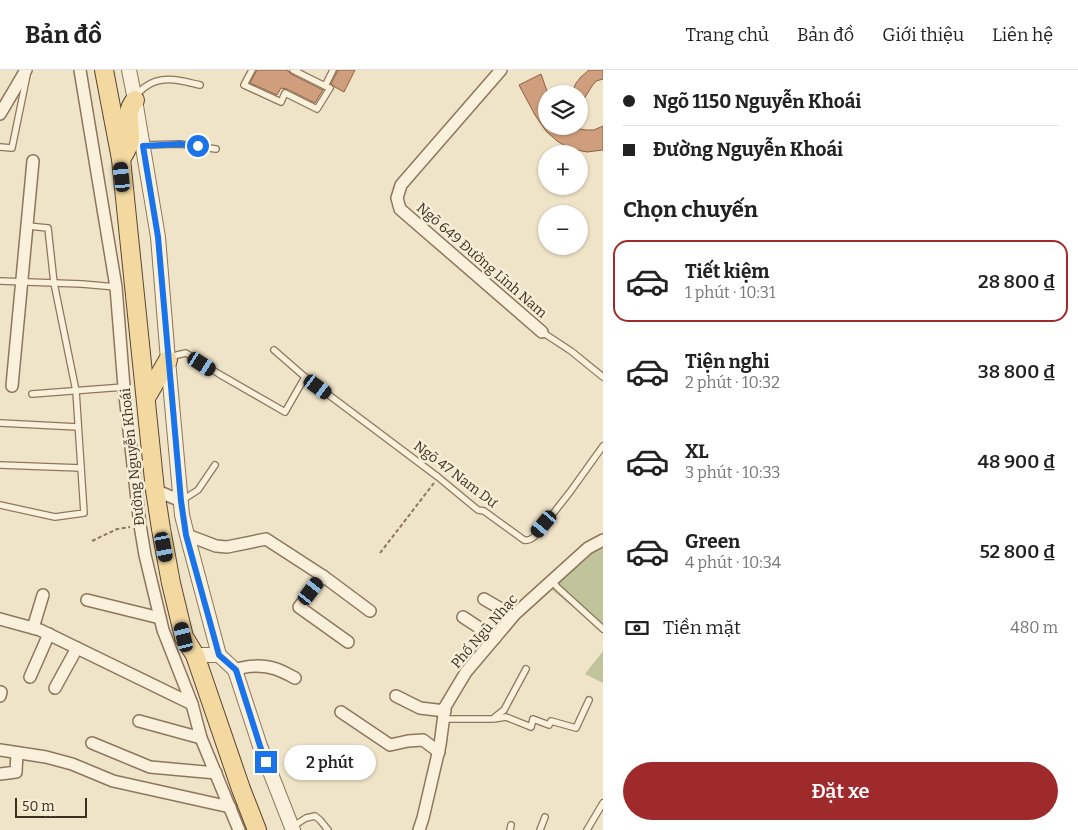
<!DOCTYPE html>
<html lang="vi">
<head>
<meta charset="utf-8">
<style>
	:root { --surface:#fff; --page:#f2f2f2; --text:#222; --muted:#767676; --line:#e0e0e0; --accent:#9e2a2b }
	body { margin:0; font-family:Bitter,serif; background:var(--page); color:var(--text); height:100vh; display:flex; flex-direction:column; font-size:19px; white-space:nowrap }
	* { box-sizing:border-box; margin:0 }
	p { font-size:16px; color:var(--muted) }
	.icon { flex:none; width:28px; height:28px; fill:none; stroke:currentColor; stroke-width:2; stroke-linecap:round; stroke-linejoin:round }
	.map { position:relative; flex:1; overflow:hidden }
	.details { display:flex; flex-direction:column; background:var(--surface); width:475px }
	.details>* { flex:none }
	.banner { display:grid; align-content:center; height:110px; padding:0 20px; background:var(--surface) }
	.buttons { position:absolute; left:538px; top:15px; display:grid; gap:10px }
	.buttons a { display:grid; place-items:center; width:50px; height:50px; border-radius:50%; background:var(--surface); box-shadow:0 1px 4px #0004; font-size:25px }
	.scale { position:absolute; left:15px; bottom:12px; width:72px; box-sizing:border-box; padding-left:5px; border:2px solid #3d2e20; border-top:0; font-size:14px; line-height:18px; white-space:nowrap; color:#3d2e20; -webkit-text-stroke:4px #f7eed8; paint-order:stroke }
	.end { position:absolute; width:22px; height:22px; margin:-11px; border:6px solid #1a73e8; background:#fff; box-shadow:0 0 0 2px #fff }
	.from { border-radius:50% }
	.bubble { position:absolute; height:35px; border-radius:18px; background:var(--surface); box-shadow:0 1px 4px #0004; font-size:16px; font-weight:600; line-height:35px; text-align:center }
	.car { position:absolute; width:15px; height:30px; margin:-15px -8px; border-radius:6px; box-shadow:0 0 4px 1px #0007; background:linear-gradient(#222 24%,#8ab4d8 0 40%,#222 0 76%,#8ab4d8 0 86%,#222 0) }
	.banner b { display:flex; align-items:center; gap:18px; height:48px; font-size:19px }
	.banner b+b { border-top:1px solid var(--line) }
	.banner i { width:12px; height:12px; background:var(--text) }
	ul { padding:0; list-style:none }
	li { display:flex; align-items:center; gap:15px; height:82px; margin:0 10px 8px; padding:0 10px; border:2px solid transparent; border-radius:15px }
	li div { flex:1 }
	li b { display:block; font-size:19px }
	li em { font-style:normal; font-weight:600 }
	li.active { border-color:var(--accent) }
	li>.icon { width:45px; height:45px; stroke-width:1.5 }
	h2 { padding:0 20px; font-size:22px; line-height:60px }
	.pay { display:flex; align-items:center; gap:12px; height:55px; padding:0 20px; font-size:19px }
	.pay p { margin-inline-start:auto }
	.button { display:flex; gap:10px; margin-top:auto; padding:10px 20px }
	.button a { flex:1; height:58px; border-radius:30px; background:var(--accent); color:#fff; font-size:20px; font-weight:600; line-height:58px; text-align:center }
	header { display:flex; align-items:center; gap:30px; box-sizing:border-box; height:70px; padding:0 25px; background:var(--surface); border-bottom:1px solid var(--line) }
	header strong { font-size:24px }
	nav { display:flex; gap:28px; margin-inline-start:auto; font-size:18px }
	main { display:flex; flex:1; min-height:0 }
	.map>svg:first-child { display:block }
	.cemetery { fill:#bfc49a }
	.building { fill:#cf9f7d; stroke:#8d5f41 }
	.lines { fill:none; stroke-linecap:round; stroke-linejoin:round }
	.service-casing { stroke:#8d765c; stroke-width:8 }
	.minor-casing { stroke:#8d765c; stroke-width:14 }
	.tertiary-casing { stroke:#8d765c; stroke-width:16 }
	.primary-casing { stroke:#5b4430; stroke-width:20 }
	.path { stroke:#8d765c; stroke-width:2; stroke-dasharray:4 2.5; stroke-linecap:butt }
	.service { stroke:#faf1dc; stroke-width:5.5 }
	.minor { stroke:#faf1dc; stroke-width:11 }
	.tertiary { stroke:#faf1dc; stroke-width:14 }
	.primary { stroke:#f3d9a0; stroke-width:18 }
	.route { stroke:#1a73e8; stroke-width:6 }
	.labels { text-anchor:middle; stroke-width:5; stroke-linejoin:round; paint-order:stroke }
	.street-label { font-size:14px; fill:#3d2e20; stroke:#f7eed8 }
</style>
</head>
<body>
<header>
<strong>Bản đồ</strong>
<nav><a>Trang chủ</a><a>Bản đồ</a><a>Giới thiệu</a><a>Liên hệ</a></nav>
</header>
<main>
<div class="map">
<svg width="603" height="760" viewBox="0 0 603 760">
	<rect width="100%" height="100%" fill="#f0e4c8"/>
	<!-- cemetery -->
	<g class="cemetery">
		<path d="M603,476v86l-52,-43 36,-35z"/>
		<path d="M603,581v32l-18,-9z"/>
	</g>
	<!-- building -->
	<g class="building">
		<path d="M257,0h30l4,4 32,16 -8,13 -28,-14 -6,-1 -4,7 -27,-12z"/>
		<path d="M338,0h17l-11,22 -9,-5 -4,-3z"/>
		<path d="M589,0h14v9l-7,2 -4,5 -13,21v-13h-8l5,-11 5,-6z"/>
		<path d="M541,4l7,20h-2v32h27l7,3 6,1h8l9,-4v24l-16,2 -10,-2 -10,-3 -10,-6 -11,-10 -11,-16 -16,-30z"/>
	</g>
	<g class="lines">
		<defs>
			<g id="service">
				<path d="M252,0l-8,15 37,17 4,-9 32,16 13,-21 -5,-2"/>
				<path d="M293,0l32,16 8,-16"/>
				<path d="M137,26c2,-5 4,-6 8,-9 17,-13 37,-6 55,-2"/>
				<path d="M143,75l37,-1 36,5"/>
				<path d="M0,77l12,1 15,-73"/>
				<path d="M0,211l82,3 34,3"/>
				<path d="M542,262l29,19 32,26"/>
				<path d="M274,280l31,27 133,100 40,33 6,1 40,29c6,1 9,-2 13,-6l33,-42 33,-46"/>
				<path d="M170,289l7,-4 9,-2 33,21 66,38 20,-35"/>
				<path d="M32,324l92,-7"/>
				<path d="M0,353l78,4"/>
				<path d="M0,395l81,3"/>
				<path d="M181,431l17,-11 17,-25"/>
				<path d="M0,435l55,12 29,-4 -8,-122 -22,-108 -6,-55 -20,-2"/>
				<path d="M552,511l5,6 46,42"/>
				<path d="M495,647l9,-7 22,-41"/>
				<path d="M444,649h49l13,-2 25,10 2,-8 16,6 2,-4 25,7 13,-28"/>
				<path d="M292,757l14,-9 9,-2 5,4 8,10"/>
				<path d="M510,760l1,-5"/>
				<path d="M540,760l5,-13"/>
				<path d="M587,760l16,-27"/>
			</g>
			<g id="minor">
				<path d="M80,0l36,217 8,100 16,138 5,30 18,75 29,74 9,34 38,92"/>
				<path d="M501,0l-100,115 -4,13 3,11 142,123"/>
				<path d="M0,44l26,-44"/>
				<path d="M12,316l21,-225"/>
				<path d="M155,420l26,11"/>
				<path d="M187,465l29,11 11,1 39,-8 57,37 47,35"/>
				<path d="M323,506l-24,31 49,35"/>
				<path d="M484,529l29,17"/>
				<path d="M87,530l73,18"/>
				<path d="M463,547l32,21"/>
				<path d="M0,549l40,11 152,74"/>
				<path d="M33,558l10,-33"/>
				<path d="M235,600c12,-5 29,-5 41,-1 6,2 13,6 19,9"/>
				<path d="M30,607l19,-43"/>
				<path d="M55,618l22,-40"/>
				<path d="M0,626l1,-4"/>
				<path d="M396,626l24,12 25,3"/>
				<path d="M341,642l49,33 18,-4 15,-1 16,12"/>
				<path d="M139,651l62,17"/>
				<path d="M92,673l58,24 66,6"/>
				<path d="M0,680l46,7 26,7 41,17 117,26"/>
				<path d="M0,704l16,-2 1,-19"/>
				<path d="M419,760l4,-12 17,-73 5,-38 21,-35 49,-58 73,-66 15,-8"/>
			</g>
			<g id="tertiary">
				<path d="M129,0l6,30 23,137 10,123 14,155 5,20 32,120"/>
				<path d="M195,585h24l16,15 25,76 33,84"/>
			</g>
			<g id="primary">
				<path d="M104,0l17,89 34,331 6,39 10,54 13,54 11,18 46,134 16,41"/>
				<path d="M121,89c4,-6 8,-12 9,-19 1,-15 -6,-27 5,-40"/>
				<path d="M146,328l22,-38"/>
			</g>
		</defs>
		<!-- service casing -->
		<use href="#service" class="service-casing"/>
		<!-- minor casing -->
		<use href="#minor" class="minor-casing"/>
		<!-- tertiary casing -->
		<use href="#tertiary" class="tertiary-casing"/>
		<!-- primary casing -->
		<use href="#primary" class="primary-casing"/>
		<!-- path -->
		<g class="path">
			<path d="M92,471l25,-12 13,-2"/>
			<path d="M380,483l54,-70"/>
		</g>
		<!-- service -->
		<use href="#service" class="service"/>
		<!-- minor -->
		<use href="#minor" class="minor"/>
		<!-- tertiary -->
		<use href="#tertiary" class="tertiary"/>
		<!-- primary -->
		<use href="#primary" class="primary"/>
	</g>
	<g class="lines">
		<!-- route -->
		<path class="route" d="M198,76l-18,-2 -37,2 15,91 23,264 5,34 33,120 17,15 24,76 6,16"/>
	</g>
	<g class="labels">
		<!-- street labels -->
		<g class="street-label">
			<text transform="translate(482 190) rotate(41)" y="5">Ngõ 649 Đường Lĩnh Nam</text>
			<text transform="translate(132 387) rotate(-96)" y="5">Đường Nguyễn Khoái</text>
			<text transform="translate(456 404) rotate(37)" y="5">Ngõ 47 Nam Dư</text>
			<text transform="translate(484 561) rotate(-49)" y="5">Phố Ngũ Nhạc</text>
		</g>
	</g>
</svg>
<div class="buttons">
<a><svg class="icon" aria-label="layers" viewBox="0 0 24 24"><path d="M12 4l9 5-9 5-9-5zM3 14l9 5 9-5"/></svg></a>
<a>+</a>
<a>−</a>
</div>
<div class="scale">50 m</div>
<i class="end from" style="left:198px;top:76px"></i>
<i class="end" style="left:266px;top:692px"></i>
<div class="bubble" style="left:284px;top:675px;width:92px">2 phút</div>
<i class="car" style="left:122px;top:107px;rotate:354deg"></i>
<i class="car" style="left:202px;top:294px;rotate:123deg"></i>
<i class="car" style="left:318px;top:317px;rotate:126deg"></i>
<i class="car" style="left:544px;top:454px;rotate:220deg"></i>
<i class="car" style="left:164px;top:477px;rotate:169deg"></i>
<i class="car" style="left:311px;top:521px;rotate:37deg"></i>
<i class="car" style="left:184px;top:567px;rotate:346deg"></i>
</div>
<section class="details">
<div class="banner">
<b><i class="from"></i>Ngõ 1150 Nguyễn Khoái</b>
<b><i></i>Đường Nguyễn Khoái</b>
</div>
<h2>Chọn chuyến</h2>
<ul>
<li class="active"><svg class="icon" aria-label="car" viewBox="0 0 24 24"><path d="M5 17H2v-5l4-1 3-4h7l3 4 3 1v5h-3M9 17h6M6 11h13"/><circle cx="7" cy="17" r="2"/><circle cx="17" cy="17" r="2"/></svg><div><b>Tiết kiệm</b><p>1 phút · 10:31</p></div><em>28 800 ₫</em></li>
<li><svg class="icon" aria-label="car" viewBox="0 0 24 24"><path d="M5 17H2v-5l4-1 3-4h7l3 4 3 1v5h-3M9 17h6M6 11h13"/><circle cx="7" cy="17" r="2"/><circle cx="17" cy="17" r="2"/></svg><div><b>Tiện nghi</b><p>2 phút · 10:32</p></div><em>38 800 ₫</em></li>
<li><svg class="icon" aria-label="car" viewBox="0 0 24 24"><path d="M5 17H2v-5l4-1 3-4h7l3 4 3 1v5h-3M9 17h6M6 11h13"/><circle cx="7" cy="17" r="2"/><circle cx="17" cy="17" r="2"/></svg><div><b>XL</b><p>3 phút · 10:33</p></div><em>48 900 ₫</em></li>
<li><svg class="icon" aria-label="car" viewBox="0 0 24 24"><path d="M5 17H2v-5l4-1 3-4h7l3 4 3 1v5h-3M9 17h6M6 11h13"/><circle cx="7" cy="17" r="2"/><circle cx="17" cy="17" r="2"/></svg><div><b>Green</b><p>4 phút · 10:34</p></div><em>52 800 ₫</em></li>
</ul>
<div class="pay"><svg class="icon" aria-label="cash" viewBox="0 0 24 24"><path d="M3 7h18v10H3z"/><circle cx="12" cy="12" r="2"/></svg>Tiền mặt<p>480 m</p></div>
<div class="button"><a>Đặt xe</a></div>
</section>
</main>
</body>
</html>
